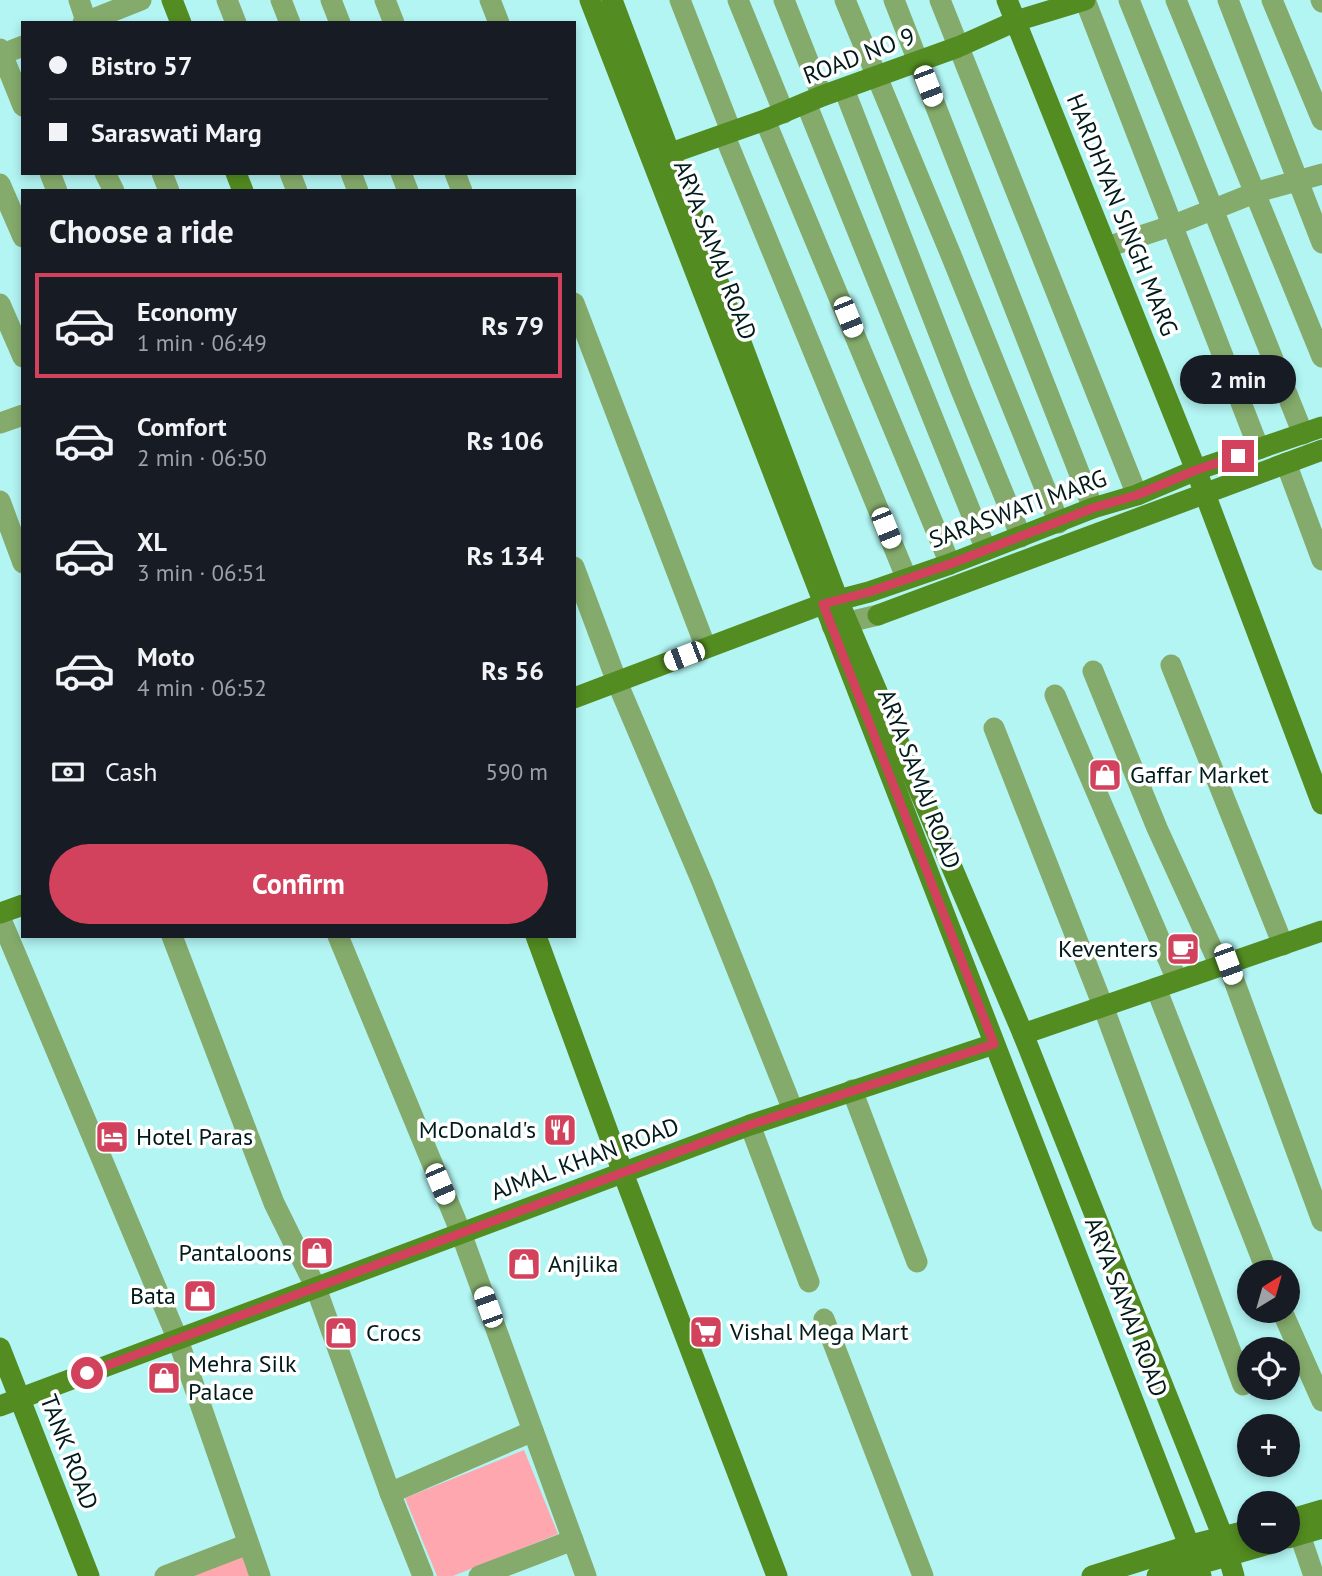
<!DOCTYPE html>
<html lang="en">
<head>
<meta charset="utf-8">
<style>
	:root { --surface:#171b24; --page:#20242c; --text:#f1f3f6; --muted:#9ea1a6; --line:#363941; --accent:#d2425d }
	body { margin:0; font-family:"PT Sans",sans-serif; background:var(--page); color:var(--text); height:100vh; display:flex; flex-direction:column; font-size:26px; white-space:nowrap }
	* { box-sizing:border-box; margin:0 }
	p { font-size:23px; color:var(--muted) }
	.icon { flex:none; width:38px; height:38px; fill:none; stroke:currentColor; stroke-width:2; stroke-linecap:round; stroke-linejoin:round }
	.map { position:relative; flex:1; overflow:hidden }
	.drawer { position:absolute; left:21px; top:189px; width:555px; height:749px; display:flex; flex-direction:column; background:var(--surface); border-radius:0px; box-shadow:0 4px 10px #0003 }
	.drawer>* { flex:none }
	.banner { position:absolute; left:21px; top:21px; width:555px; height:154px; border-radius:0px; box-shadow:0 4px 10px #0003; display:grid; align-content:center; height:154px; padding:0 28px; background:var(--surface) }
	.needle { width:46px; rotate:37deg }
	.buttons { position:absolute; left:1237px; top:1260px; display:grid; gap:14px }
	.buttons a { display:grid; place-items:center; width:63px; height:63px; border-radius:50%; background:var(--surface); box-shadow:0 4px 10px #0003; font-size:35px }
	.end { position:absolute; width:32px; height:32px; margin:-16px; border:9px solid #d2425d; background:#fff; box-shadow:0 0 0 4px #fff }
	.from { border-radius:50% }
	.bubble { position:absolute; height:49px; border-radius:24px; background:var(--surface); box-shadow:0 4px 10px #0003; font-size:23px; font-weight:800; line-height:49px; text-align:center }
	.car { position:absolute; width:21px; height:42px; margin:-21px -10px; border-radius:9px; box-shadow:0 0 5px 2px #0007; background:linear-gradient(#fff 24%,#345 0 40%,#fff 0 76%,#345 0 86%,#fff 0) }
	.banner b { display:flex; align-items:center; gap:24px; height:66px; font-size:26px }
	.banner b+b { border-top:2px solid var(--line) }
	.banner i { width:18px; height:18px; background:var(--text) }
	ul { padding:0; list-style:none }
	li { display:flex; align-items:center; gap:21px; height:105px; margin:0 14px 10px; padding:0 14px; border:4px solid transparent; border-radius:0px }
	li div { flex:1 }
	li b { display:block; font-size:26px }
	li em { font-style:normal; font-weight:800 }
	li.active { border-color:var(--accent) }
	li>.icon { width:63px; height:63px; stroke-width:1.5 }
	h2 { padding:0 28px; font-size:32px; line-height:84px }
	.pay { display:flex; align-items:center; gap:18px; height:77px; padding:0 28px; font-size:26px }
	.pay p { margin-inline-start:auto }
	.button { display:flex; gap:14px; margin-top:auto; padding:14px 28px }
	.button a { flex:1; height:80px; border-radius:42px; background:var(--accent); color:#fff; font-size:28px; font-weight:800; line-height:80px; text-align:center }
	.map>svg:first-child { display:block }
	.green { fill:#fea7af }
	.lines { fill:none; stroke-linecap:round; stroke-linejoin:round }
	.street { stroke:#84ab6b; stroke-width:21 }
	.secondary { stroke:#538c21; stroke-width:21 }
	.route { stroke:#d2425d; stroke-width:9 }
	.labels { text-anchor:middle; stroke-width:7; stroke-linejoin:round; paint-order:stroke }
	.street-label { font-size:24px; fill:#011b1b; stroke:#fff }
	.poi-label { font-size:24px; fill:#011b1b; stroke:#fff; text-anchor:start }
</style>
</head>
<body>
<div class="map">
<svg width="1322" height="1576" viewBox="0 0 1322 1576">
	<rect width="100%" height="100%" fill="#b2f5f3"/>
	<!-- green -->
	<g class="green">
		<path d="M524,1450l34,84 -105,42h-16l-32,-78z"/>
		<path d="M243,1555l9,21h-64z"/>
	</g>
	<g class="lines">
		<!-- street -->
		<g class="street">
			<path d="M79,0l7,21"/>
			<path d="M227,0l9,23"/>
			<path d="M281,0l9,23"/>
			<path d="M331,0l9,23"/>
			<path d="M385,0l9,23"/>
			<path d="M490,0l9,23"/>
			<path d="M680,0l51,131"/>
			<path d="M738,0l46,113"/>
			<path d="M784,0l38,96"/>
			<path d="M845,0l106,255 108,268"/>
			<path d="M894,0l199,508"/>
			<path d="M940,0l197,495"/>
			<path d="M1085,0l174,449"/>
			<path d="M1129,0l174,434"/>
			<path d="M1176,0l146,357"/>
			<path d="M1228,0l94,243"/>
			<path d="M1272,0l50,120"/>
			<path d="M1321,0l1,2"/>
			<path d="M83,23l58,-23"/>
			<path d="M0,49l23,57"/>
			<path d="M0,55l23,-9"/>
			<path d="M844,89l117,301 60,147"/>
			<path d="M806,103l180,447"/>
			<path d="M765,120l185,444"/>
			<path d="M724,134l182,443"/>
			<path d="M50,173l7,18"/>
			<path d="M105,173l9,18"/>
			<path d="M162,173l7,18"/>
			<path d="M290,173l7,18"/>
			<path d="M351,173l7,18"/>
			<path d="M401,173l7,18"/>
			<path d="M455,173l7,18"/>
			<path d="M0,184l23,53"/>
			<path d="M1107,247l67,-22 83,-33 65,-18"/>
			<path d="M574,303l132,345"/>
			<path d="M0,304l23,53"/>
			<path d="M0,423l23,-8"/>
			<path d="M1286,463l36,97"/>
			<path d="M0,501l23,62"/>
			<path d="M574,567l43,115 85,200 91,228"/>
			<path d="M832,626l46,-11"/>
			<path d="M1171,665l112,280"/>
			<path d="M1093,671l64,157 63,138"/>
			<path d="M1055,695l122,285"/>
			<path d="M994,728l109,278 140,379"/>
			<path d="M0,917l178,423 82,236"/>
			<path d="M172,936l102,267 42,85 74,205 33,83"/>
			<path d="M338,936l123,297 125,343"/>
			<path d="M1228,964l94,257"/>
			<path d="M1156,988l111,284"/>
			<path d="M852,1090l65,172"/>
			<path d="M750,1125l59,157"/>
			<path d="M1282,1311l40,90"/>
			<path d="M824,1319l99,257"/>
			<path d="M390,1493l143,-62"/>
			<path d="M1300,1535l14,41"/>
			<path d="M165,1576l83,-32"/>
			<path d="M479,1576l94,-36"/>
		</g>
		<!-- secondary -->
		<g class="secondary">
			<path d="M172,0l9,23"/>
			<path d="M590,0l611,1576"/>
			<path d="M612,0l226,600 185,434 200,503 11,39"/>
			<path d="M1007,0l189,470 126,334"/>
			<path d="M660,157l105,-37 57,-24 136,-49 58,-26 69,-21"/>
			<path d="M236,173l7,18"/>
			<path d="M878,615l444,-165"/>
			<path d="M574,698l249,-94 46,-12 81,-28 143,-56 44,-13 59,-25 126,-43"/>
			<path d="M0,913l23,-8"/>
			<path d="M536,936l87,237 154,403"/>
			<path d="M1023,1034l299,-103"/>
			<path d="M0,1348l89,228"/>
			<path d="M0,1406l750,-281 244,-81"/>
			<path d="M1288,1520l34,-10"/>
			<path d="M1288,1538l34,-10"/>
			<path d="M1092,1576l99,-31 59,-15"/>
			<path d="M1157,1576l119,-34"/>
		</g>
	</g>
	<g class="lines">
		<!-- route -->
		<path class="route" d="M87,1373l663,-248 244,-81 -171,-440 46,-12 81,-28 143,-56 44,-13 59,-25 42,-14"/>
	</g>
	<!-- icons -->
	<defs>
		<symbol id="shop-square" viewBox="-11 -11 22 22"><rect x="-9" y="-9" width="18" height="18" rx="4" fill="#d2425d" stroke="#fff"/><path d="M-5-2.5h2.3a2.7 3.5 0 0 1 5.4 0H5L5.5 6h-11ZM-1.5-2.5h3a1.5 2.3 0 0 0-3 0Z" fill="#fff"/></symbol>
		<symbol id="cafe-square" viewBox="-11 -11 22 22"><rect x="-9" y="-9" width="18" height="18" rx="4" fill="#d2425d" stroke="#fff"/><path d="M-5.5-4.5H6V0H3Q3 3.5 0 3.5H-2.5Q-5.5 3.5-5.5 0ZM3-3.2v2h1.7v-2ZM-6 4.5H4V6H-6Z" fill="#fff"/></symbol>
		<symbol id="restaurant-square" viewBox="-11 -11 22 22"><rect x="-9" y="-9" width="18" height="18" rx="4" fill="#d2425d" stroke="#fff"/><path d="M-5-6h1v4h1v-4h1v4h1v-4h1v5L-1.5 .5V6h-2V.5L-5-1ZM5-6V6H3V1.5H1.5Q1.5-4 5-6Z" fill="#fff"/></symbol>
		<symbol id="hotel-square" viewBox="-11 -11 22 22"><rect x="-9" y="-9" width="18" height="18" rx="4" fill="#d2425d" stroke="#fff"/><path d="M-6-4.5h1.5V1H6V5H4.5V3h-9V5H-6ZM-4 0a1.8 1.8 0 1 1 3.6 0ZM.5 0V-2.5h3Q6-2.5 6 0Z" fill="#fff"/></symbol>
		<symbol id="supermarket-square" viewBox="-11 -11 22 22"><rect x="-9" y="-9" width="18" height="18" rx="4" fill="#d2425d" stroke="#fff"/><path d="M-6-5.5h2.5l.6 2H6L4.5 2H-2.5L-4.4-4H-6ZM-1.5 3.2a1.3 1.3 0 1 0 .1 0ZM3 3.2a1.3 1.3 0 1 0 .1 0Z" fill="#fff"/></symbol>
	</defs>
	<g fill-rule="evenodd">
		<use href="#shop-square" x="1086" y="756" width="38" height="38"/>
		<use href="#cafe-square" x="1164" y="930" width="38" height="38"/>
		<use href="#restaurant-square" x="541" y="1111" width="38" height="38"/>
		<use href="#hotel-square" x="93" y="1118" width="38" height="38"/>
		<use href="#shop-square" x="298" y="1234" width="38" height="38"/>
		<use href="#shop-square" x="505" y="1245" width="38" height="38"/>
		<use href="#shop-square" x="181" y="1277" width="38" height="38"/>
		<use href="#supermarket-square" x="687" y="1313" width="38" height="38"/>
		<use href="#shop-square" x="322" y="1314" width="38" height="38"/>
		<use href="#shop-square" x="145" y="1359" width="38" height="38"/>
	</g>
	<g class="labels">
		<!-- street labels -->
		<g class="street-label">
			<text transform="translate(859 56) rotate(-21)" y="8">ROAD NO 9</text>
			<text transform="translate(1122 215) rotate(68)" y="8">HARDHYAN SINGH MARG</text>
			<text transform="translate(715 250) rotate(69)" y="8">ARYA SAMAJ ROAD</text>
			<text transform="translate(1018 509) rotate(-20)" y="8">SARASWATI MARG</text>
			<text transform="translate(919 779) rotate(69)" y="8">ARYA SAMAJ ROAD</text>
			<text transform="translate(585 1159) rotate(-20)" y="8">AJMAL KHAN ROAD</text>
			<text transform="translate(1126 1307) rotate(69)" y="8">ARYA SAMAJ ROAD</text>
			<text transform="translate(69 1452) rotate(69)" y="8">TANK ROAD</text>
		</g>
		<!-- poi labels -->
		<g class="poi-label">
			<text x="1130" y="783">Gaffar Market</text>
			<text x="1158" y="957" text-anchor="end">Keventers</text>
			<text x="536" y="1138" text-anchor="end">McDonald's</text>
			<text x="136" y="1145">Hotel Paras</text>
			<text x="292" y="1261" text-anchor="end">Pantaloons</text>
			<text x="548" y="1272">Anjlika</text>
			<text x="176" y="1304" text-anchor="end">Bata</text>
			<text x="730" y="1340">Vishal Mega Mart</text>
			<text x="366" y="1341">Crocs</text>
			<text x="188" y="1372">Mehra Silk<tspan x="188" dy="28">Palace</tspan></text>
		</g>
	</g>
</svg>
<div class="buttons">
<a><svg class="needle" viewBox="-14 -14 28 28"><path d="M0-13l5 13h-10z" fill="#e53935"/><path d="M0 13l5-13h-10z" fill="#9ea1a6"/></svg></a>
<a><svg class="icon" aria-label="locate" viewBox="0 0 24 24"><circle cx="12" cy="12" r="6"/><path d="M12 2v4M12 18v4M2 12h4M18 12h4"/></svg></a>
<a>+</a>
<a>−</a>
</div>
<i class="end from" style="left:87px;top:1373px"></i>
<i class="end" style="left:1238px;top:456px"></i>
<div class="bubble" style="left:1180px;top:355px;width:116px">2 min</div>
<i class="car" style="left:928px;top:86px;rotate:159deg"></i>
<i class="car" style="left:848px;top:317px;rotate:158deg"></i>
<i class="car" style="left:886px;top:528px;rotate:158deg"></i>
<i class="car" style="left:684px;top:656px;rotate:249deg"></i>
<i class="car" style="left:1228px;top:964px;rotate:160deg"></i>
<i class="car" style="left:440px;top:1184px;rotate:157deg"></i>
<i class="car" style="left:488px;top:1307px;rotate:340deg"></i>
<div class="banner">
<b><i class="from"></i>Bistro 57</b>
<b><i></i>Saraswati Marg</b>
</div>
<section class="drawer">
<h2>Choose a ride</h2>
<ul>
<li class="active"><svg class="icon" aria-label="car" viewBox="0 0 24 24"><path d="M5 17H2v-5l4-1 3-4h7l3 4 3 1v5h-3M9 17h6M6 11h13"/><circle cx="7" cy="17" r="2"/><circle cx="17" cy="17" r="2"/></svg><div><b>Economy</b><p>1 min · 06:49</p></div><em>Rs 79</em></li>
<li><svg class="icon" aria-label="car" viewBox="0 0 24 24"><path d="M5 17H2v-5l4-1 3-4h7l3 4 3 1v5h-3M9 17h6M6 11h13"/><circle cx="7" cy="17" r="2"/><circle cx="17" cy="17" r="2"/></svg><div><b>Comfort</b><p>2 min · 06:50</p></div><em>Rs 106</em></li>
<li><svg class="icon" aria-label="car" viewBox="0 0 24 24"><path d="M5 17H2v-5l4-1 3-4h7l3 4 3 1v5h-3M9 17h6M6 11h13"/><circle cx="7" cy="17" r="2"/><circle cx="17" cy="17" r="2"/></svg><div><b>XL</b><p>3 min · 06:51</p></div><em>Rs 134</em></li>
<li><svg class="icon" aria-label="car" viewBox="0 0 24 24"><path d="M5 17H2v-5l4-1 3-4h7l3 4 3 1v5h-3M9 17h6M6 11h13"/><circle cx="7" cy="17" r="2"/><circle cx="17" cy="17" r="2"/></svg><div><b>Moto</b><p>4 min · 06:52</p></div><em>Rs 56</em></li>
</ul>
<div class="pay"><svg class="icon" aria-label="cash" viewBox="0 0 24 24"><path d="M3 7h18v10H3z"/><circle cx="12" cy="12" r="2"/></svg>Cash<p>590 m</p></div>
<div class="button"><a>Confirm</a></div>
</section>
</div>
</body>
</html>
